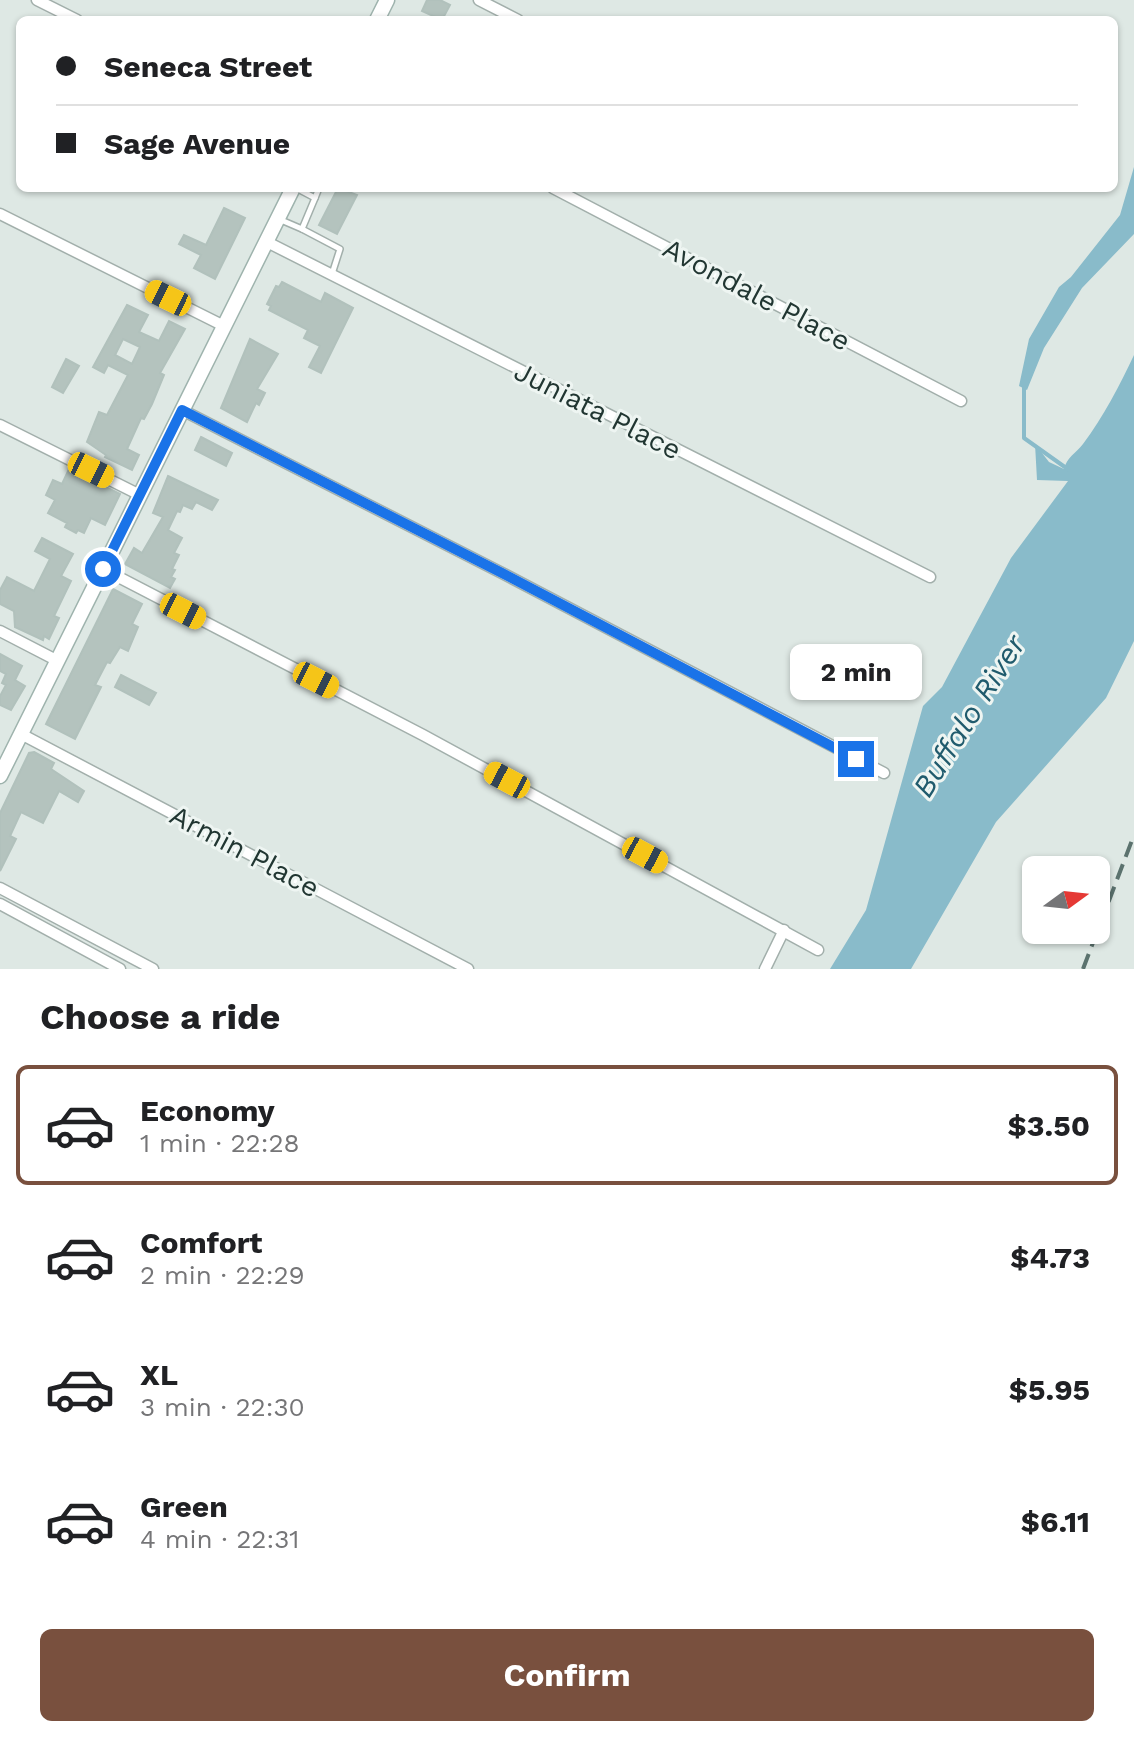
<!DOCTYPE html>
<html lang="en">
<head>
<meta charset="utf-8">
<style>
	:root { --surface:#fff; --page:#f2f2f2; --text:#202124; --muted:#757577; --line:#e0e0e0; --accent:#79503e }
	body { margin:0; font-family:"Work Sans",sans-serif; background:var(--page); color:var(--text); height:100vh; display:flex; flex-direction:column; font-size:30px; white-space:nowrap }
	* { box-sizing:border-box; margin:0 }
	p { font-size:26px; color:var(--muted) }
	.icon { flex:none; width:44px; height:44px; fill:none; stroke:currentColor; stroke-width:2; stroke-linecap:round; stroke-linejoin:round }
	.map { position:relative; height:969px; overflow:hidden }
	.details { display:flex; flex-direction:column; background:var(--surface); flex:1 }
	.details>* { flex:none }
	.banner { position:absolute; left:16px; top:16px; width:1102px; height:176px; border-radius:12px; box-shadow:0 2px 6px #0004; display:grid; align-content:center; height:176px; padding:0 40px; background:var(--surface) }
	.needle { width:52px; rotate:75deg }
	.controls { position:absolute; left:1022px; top:856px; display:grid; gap:16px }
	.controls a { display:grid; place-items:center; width:88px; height:88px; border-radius:12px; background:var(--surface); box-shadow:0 2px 6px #0004; font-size:40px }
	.end { position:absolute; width:36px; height:36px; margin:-18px; border:10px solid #1a73e8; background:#fff; box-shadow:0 0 0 4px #fff }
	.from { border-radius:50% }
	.bubble { position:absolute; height:56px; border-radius:12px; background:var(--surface); box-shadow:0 2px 6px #0004; font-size:26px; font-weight:700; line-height:56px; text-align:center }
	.car { position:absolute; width:24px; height:48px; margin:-24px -12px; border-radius:10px; box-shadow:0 0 6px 2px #0007; background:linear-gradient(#f5c518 24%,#345 0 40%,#f5c518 0 76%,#345 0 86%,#f5c518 0) }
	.banner b { display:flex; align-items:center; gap:28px; height:76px; font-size:30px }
	.banner b+b { border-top:2px solid var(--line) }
	.banner i { width:20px; height:20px; background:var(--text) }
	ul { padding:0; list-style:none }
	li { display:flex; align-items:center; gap:24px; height:120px; margin:0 16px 12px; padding:0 24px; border:4px solid transparent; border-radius:12px }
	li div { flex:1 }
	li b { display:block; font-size:30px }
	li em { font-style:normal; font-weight:700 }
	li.active { border-color:var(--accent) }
	li>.icon { width:72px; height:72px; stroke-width:1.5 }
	h2 { padding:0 40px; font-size:36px; line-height:96px }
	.primary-button { display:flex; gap:16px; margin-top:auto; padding:16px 40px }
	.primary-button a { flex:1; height:92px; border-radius:12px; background:var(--accent); color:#fff; font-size:32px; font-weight:700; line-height:92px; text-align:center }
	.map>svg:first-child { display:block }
	.water { fill:#89bbca }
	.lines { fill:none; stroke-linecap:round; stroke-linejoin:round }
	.stream { stroke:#89bbca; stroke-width:4 }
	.building { fill:#b4c3be; stroke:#b1c1bc; stroke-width:2; fill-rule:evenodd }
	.lane-casing { stroke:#a2afab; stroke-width:8 }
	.street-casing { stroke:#a2afab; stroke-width:13 }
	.secondary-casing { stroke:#9eb3ad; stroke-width:17 }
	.lane { stroke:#fff; stroke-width:5 }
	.street { stroke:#fff; stroke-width:10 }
	.secondary { stroke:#fff; stroke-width:14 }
	.rail { stroke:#5b726e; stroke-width:4; stroke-dasharray:16 8; stroke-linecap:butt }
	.route { stroke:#1a73e8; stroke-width:10 }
	.labels { text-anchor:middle; stroke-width:6; stroke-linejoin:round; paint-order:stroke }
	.street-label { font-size:28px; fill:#213632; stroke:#eef5f2 }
	.water-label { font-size:30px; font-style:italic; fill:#205b6d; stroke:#eef5f2 }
</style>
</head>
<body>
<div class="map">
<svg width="1134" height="969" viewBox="0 0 1134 969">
	<rect width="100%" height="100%" fill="#dee8e4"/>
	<!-- water -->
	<g class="water">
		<path d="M1134,167v67l-52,54 -38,60 -17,42 -8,-4 10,-47 30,-52 12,-10 49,-62z"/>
		<path d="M1134,355v286l-28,57 -110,124 -85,147h-81l36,-59 57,-204 19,-19 69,-129 57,-77 -31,-1 -2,-36 14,18 15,7c3,-12 11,-15 19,-25 20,-27 37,-59 51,-89z"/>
	</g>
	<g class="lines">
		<!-- stream -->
		<path class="stream" d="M1024,383v55l45,32"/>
	</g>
	<!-- building -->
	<g class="building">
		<path d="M427,0h13l10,5 -8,15 -20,-9z"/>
		<path d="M338,188l19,7 -20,39 -18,-9z"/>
		<path d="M224,208l21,10 -30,61 -21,-11 7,-13 -22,-11 5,-9 22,10z"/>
		<path d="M282,282l39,20 4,-9 28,15 -32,65 -12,-6 11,-21 -16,-8 4,-8 -39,-20 2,-4 -4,-2 9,-18 3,1z"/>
		<path d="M127,305l21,10 -9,17 20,9 10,-20 16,8 -25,44 4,2 -12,29 -8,15 -3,-1 -14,31 12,6 -7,15 -27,-13 1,-2 -19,-13 12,-30 8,3 21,-40 -20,-10 -4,8 -11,-6zM123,339l17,8 -8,17 -17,-9z"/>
		<path d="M250,339l28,15 -21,35 8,4 -6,12 -3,-2 -9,19 -26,-14z"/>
		<path d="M66,359l13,7 -16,27 -11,-6z"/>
		<path d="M201,437l31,16 -6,13 -31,-16z"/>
		<path d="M69,469l51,25 -15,31 -14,-7 -7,15 -6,-3 -2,3 -11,-6 2,-4 -19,-10 7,-13 -9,-5 7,-15 9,4z"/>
		<path d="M168,476l50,24 -6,10 -16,-8 -4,7 -9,-4 -3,7 -3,-1 -9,19 14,8 -8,15 5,2 -7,14 3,1 -4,7 4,2 -5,9 -45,-24 9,-16 8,5 21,-36 -10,-4z"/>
		<path d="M42,538l31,16 -12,22 10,5 -17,35 5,2 -10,21 -5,-3 -1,4 -28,-13 -1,-16 -14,-7v-14l7,-13 27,14 16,-32 -15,-8z"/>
		<path d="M113,589l29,15 -10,20 6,3 -10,24 -8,-4 -10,16 -3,-1 -12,23 6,2 -26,52 -29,-15z"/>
		<path d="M0,654l22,12 -7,14 10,6 -14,24 -11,-5v-9l6,-11 -4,-2 4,-9 -6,-3z"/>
		<path d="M121,675l35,18 -7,12 -34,-18z"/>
		<path d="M34,752l20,11 -3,6 33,22 -6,11 -19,-11 -16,32 -22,-11 -11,24 6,3 -16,32v-58l29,-60z"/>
	</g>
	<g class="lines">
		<defs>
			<g id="lane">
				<path d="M296,188l19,10 -13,31 38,20 -8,25"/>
				<path d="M315,198l4,-10"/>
				<path d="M281,220l21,9"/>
			</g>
			<g id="street">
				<path d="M37,0l40,20"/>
				<path d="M479,0l39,20"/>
				<path d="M553,188l408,213"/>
				<path d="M0,214l224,112"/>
				<path d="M267,242l663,335"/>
				<path d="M182,410l320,163 382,200"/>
				<path d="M0,425l140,70"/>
				<path d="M103,569l320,166 395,215"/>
				<path d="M0,631l58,30"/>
				<path d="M21,734l447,235"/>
				<path d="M0,888l153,81"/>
				<path d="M0,904l120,65"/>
				<path d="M765,969l19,-39"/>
			</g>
			<g id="secondary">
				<path d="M377,20l10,-20"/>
				<path d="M0,776l293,-588"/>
			</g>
		</defs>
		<!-- lane casing -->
		<use href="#lane" class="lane-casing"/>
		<!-- street casing -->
		<use href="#street" class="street-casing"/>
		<!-- secondary casing -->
		<use href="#secondary" class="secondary-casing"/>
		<!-- lane -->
		<use href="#lane" class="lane"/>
		<!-- street -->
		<use href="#street" class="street"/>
		<!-- secondary -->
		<use href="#secondary" class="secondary"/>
		<!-- rail -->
		<path class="rail" d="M1083,969l51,-134"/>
	</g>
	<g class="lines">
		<!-- route -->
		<path class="route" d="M103,569l79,-159 320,163 354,186"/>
	</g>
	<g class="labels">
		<!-- street labels -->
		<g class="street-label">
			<text transform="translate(757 294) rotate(28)" y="10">Avondale Place</text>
			<text transform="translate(598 410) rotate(27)" y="10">Juniata Place</text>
			<text transform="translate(245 851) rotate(28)" y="10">Armin Place</text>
		</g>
		<!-- water labels -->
		<g class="water-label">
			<text transform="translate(969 716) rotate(-58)" y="10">Buffalo River</text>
		</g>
	</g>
</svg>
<div class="controls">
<a><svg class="needle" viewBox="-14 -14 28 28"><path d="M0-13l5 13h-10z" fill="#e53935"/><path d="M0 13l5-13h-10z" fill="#757577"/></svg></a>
</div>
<i class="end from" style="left:103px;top:569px"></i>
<i class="end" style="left:856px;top:759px"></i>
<div class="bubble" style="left:790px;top:644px;width:132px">2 min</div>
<i class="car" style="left:168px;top:298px;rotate:296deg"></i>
<i class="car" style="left:91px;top:470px;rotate:116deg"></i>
<i class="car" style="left:183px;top:611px;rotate:117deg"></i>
<i class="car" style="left:316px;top:680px;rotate:117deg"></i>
<i class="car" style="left:507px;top:780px;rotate:298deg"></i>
<i class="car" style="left:645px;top:855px;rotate:118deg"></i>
<div class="banner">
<b><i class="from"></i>Seneca Street</b>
<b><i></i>Sage Avenue</b>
</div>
</div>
<section class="details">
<h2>Choose a ride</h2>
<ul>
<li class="active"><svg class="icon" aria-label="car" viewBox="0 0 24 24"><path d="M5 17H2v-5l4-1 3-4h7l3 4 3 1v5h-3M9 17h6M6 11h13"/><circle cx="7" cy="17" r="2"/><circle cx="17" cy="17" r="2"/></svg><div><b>Economy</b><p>1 min · 22:28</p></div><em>$3.50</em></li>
<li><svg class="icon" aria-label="car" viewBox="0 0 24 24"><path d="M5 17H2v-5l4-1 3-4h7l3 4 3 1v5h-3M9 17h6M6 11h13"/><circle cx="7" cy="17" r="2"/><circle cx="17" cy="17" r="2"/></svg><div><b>Comfort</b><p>2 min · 22:29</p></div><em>$4.73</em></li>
<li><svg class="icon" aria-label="car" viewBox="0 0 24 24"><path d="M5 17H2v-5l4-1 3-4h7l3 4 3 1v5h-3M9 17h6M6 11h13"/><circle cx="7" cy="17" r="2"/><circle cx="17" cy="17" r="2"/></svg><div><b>XL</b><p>3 min · 22:30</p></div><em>$5.95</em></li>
<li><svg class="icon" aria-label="car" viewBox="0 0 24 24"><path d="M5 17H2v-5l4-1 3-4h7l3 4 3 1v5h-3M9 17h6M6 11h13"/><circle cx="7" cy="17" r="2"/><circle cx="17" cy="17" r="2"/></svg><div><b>Green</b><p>4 min · 22:31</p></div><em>$6.11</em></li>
</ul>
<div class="primary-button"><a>Confirm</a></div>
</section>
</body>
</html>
